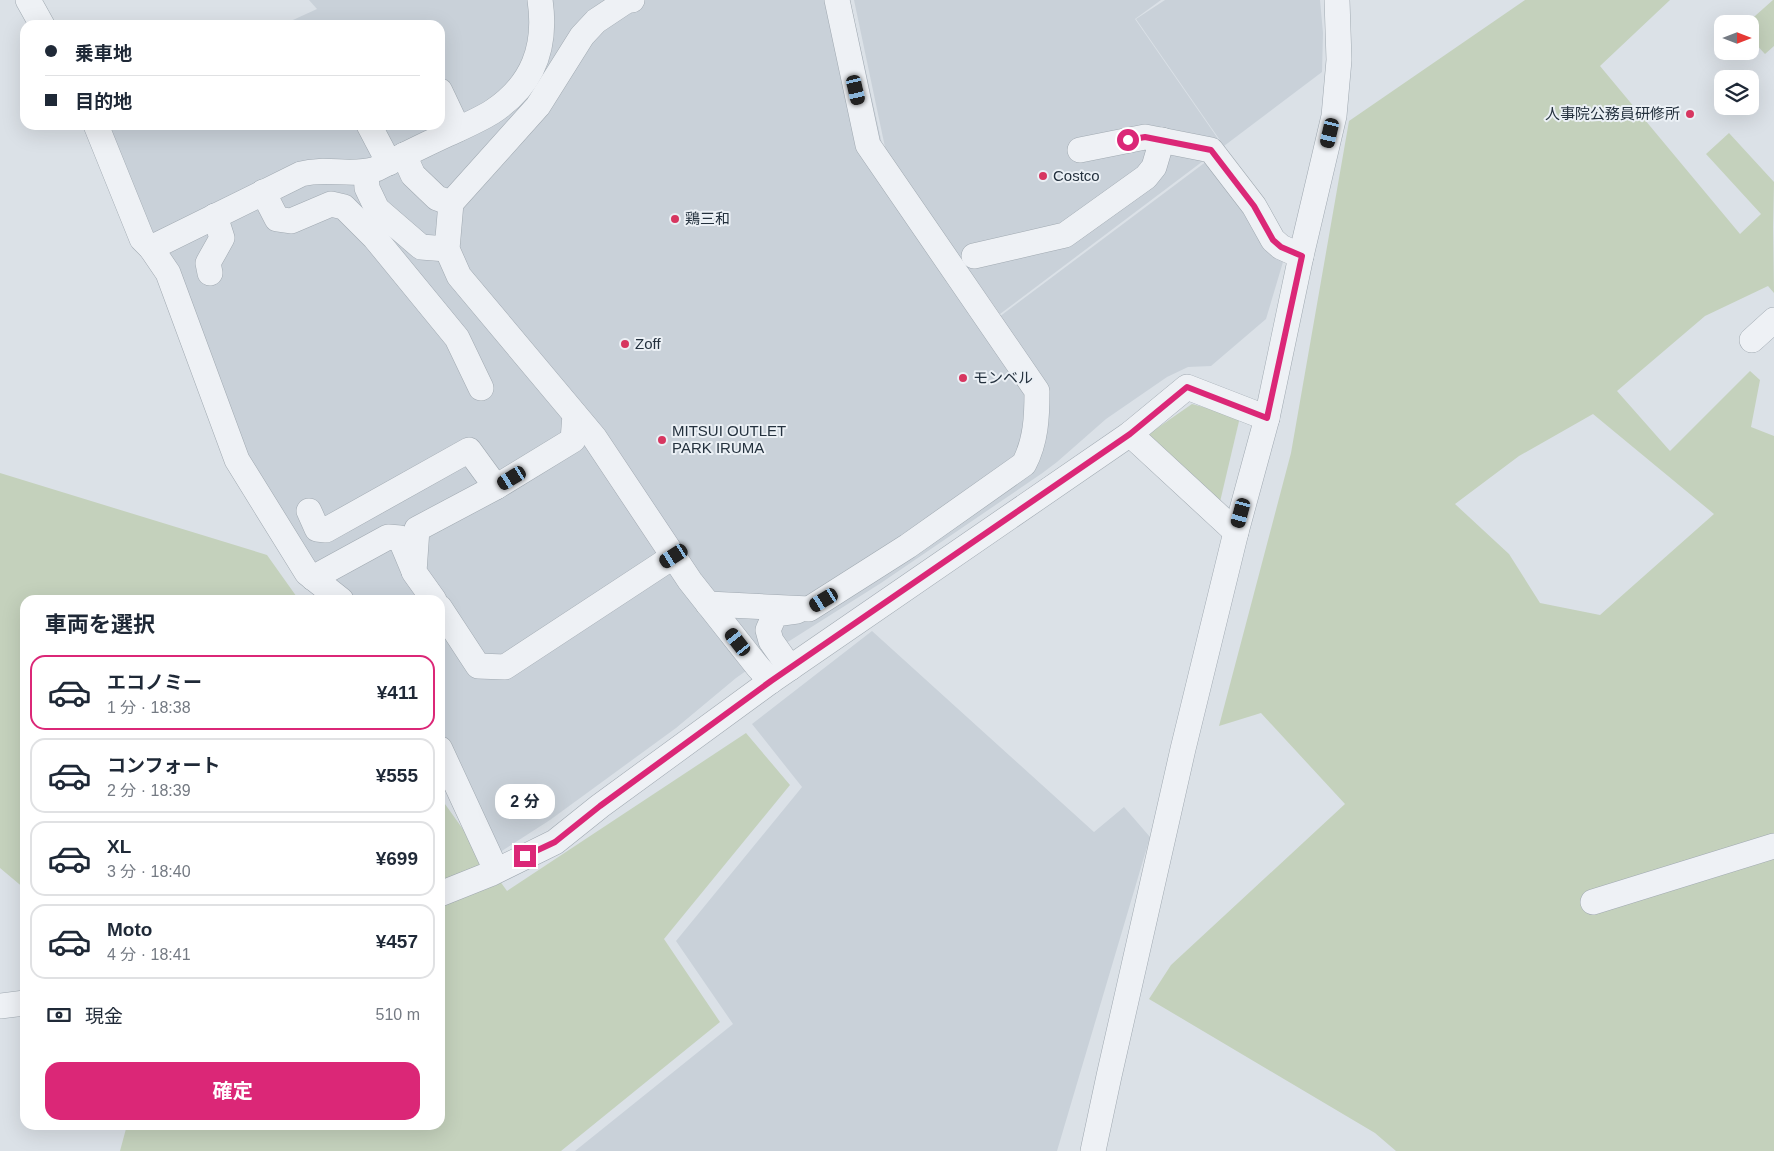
<!DOCTYPE html>
<html lang="ja">
<head>
<meta charset="utf-8">
<style>
	:root { --surface:#fff; --page:#f2f2f3; --text:#1f2937; --muted:#747a83; --line:#e0e1e3; --accent:#db2777 }
	body { margin:0; font-family:Helvetica,"Noto Sans JP",sans-serif; background:var(--page); color:var(--text); height:100vh; display:flex; flex-direction:column; font-size:19px; white-space:nowrap }
	* { box-sizing:border-box; margin:0 }
	p { font-size:16px; color:var(--muted) }
	.icon { flex:none; width:28px; height:28px; fill:none; stroke:currentColor; stroke-width:2; stroke-linecap:round; stroke-linejoin:round }
	.map { position:relative; flex:1; overflow:hidden }
	.details { position:absolute; left:20px; top:595px; width:425px; height:535px; display:flex; flex-direction:column; background:var(--surface); border-radius:15px; box-shadow:0 5px 20px #0002 }
	.details>* { flex:none }
	.guide { position:absolute; left:20px; top:20px; width:425px; height:110px; border-radius:15px; box-shadow:0 5px 20px #0002; display:grid; align-content:center; height:110px; padding:0 25px; background:var(--surface) }
	.needle { width:32px; rotate:90deg }
	.buttons { position:absolute; left:1714px; top:15px; display:grid; gap:10px }
	.buttons a { display:grid; place-items:center; width:45px; height:45px; border-radius:10px; background:var(--surface); box-shadow:0 5px 20px #0002; font-size:25px }
	.end { position:absolute; width:22px; height:22px; margin:-11px; border:6px solid #db2777; background:#fff; box-shadow:0 0 0 2px #fff }
	.from { border-radius:50% }
	.bubble { position:absolute; height:35px; border-radius:15px; background:var(--surface); box-shadow:0 5px 20px #0002; font-size:16px; font-weight:700; line-height:35px; text-align:center }
	.car { position:absolute; width:15px; height:30px; margin:-15px -8px; border-radius:6px; box-shadow:0 0 4px 1px #0007; background:linear-gradient(#222 24%,#8ab4d8 0 40%,#222 0 76%,#8ab4d8 0 86%,#222 0) }
	.guide b { display:flex; align-items:center; gap:18px; height:48px; font-size:19px }
	.guide b+b { border-top:1px solid var(--line) }
	.guide i { width:12px; height:12px; background:var(--text) }
	ul { padding:0; list-style:none }
	li { display:flex; align-items:center; gap:15px; height:75px; margin:0 10px 8px; padding:0 15px; border:2px solid var(--line); border-radius:15px }
	li div { flex:1 }
	li b { display:block; font-size:19px }
	li em { font-style:normal; font-weight:700 }
	li.current { border-color:var(--accent) }
	li>.icon { width:45px; height:45px; stroke-width:1.5 }
	h2 { padding:0 25px; font-size:22px; line-height:60px }
	.pay { display:flex; align-items:center; gap:12px; height:55px; padding:0 25px; font-size:19px }
	.pay p { margin-inline-start:auto }
	.button { display:flex; gap:10px; margin-top:auto; padding:10px 25px }
	.button a { flex:1; height:58px; border-radius:15px; background:var(--accent); color:#fff; font-size:20px; font-weight:700; line-height:58px; text-align:center }
	.map>svg:first-child { display:block }
	.built { fill:#c9d1d9 }
	.green { fill:#c4d1bc; fill-rule:evenodd }
	.lines { fill:none; stroke-linecap:round; stroke-linejoin:round }
	.minor-casing { stroke:#a0a9b1; stroke-width:26 }
	.minor { stroke:#eef1f5; stroke-width:25 }
	.route { stroke:#db2777; stroke-width:6 }
	.poi-dot { fill:#d73660; stroke:#ebf0f5; stroke-width:2 }
	.labels { text-anchor:middle; stroke-width:4; stroke-linejoin:round; paint-order:stroke }
	.poi-label { font-size:15px; fill:#24313e; stroke:#ebf0f5; text-anchor:start }
</style>
</head>
<body>
<div class="map">
<svg width="1774" height="1151" viewBox="0 0 1774 1151">
	<rect width="100%" height="100%" fill="#dbe1e7"/>
	<!-- built -->
	<g class="built">
		<path d="M309,0h541l34,153 115,164 212,-159 56,88 16,16 -17,57 -55,47 -23,1 -21,10 -61,42 -49,43 -16,12 -160,109 -98,62 -47,33 -60,50 -126,92 -53,34 -57,-124v-130h-87l-41,-33 -61,-102 -106,-233 -42,-107h337v-100h-158l35,-16z"/>
		<path d="M854,0h307l-26,19 88,127 -223,168 -114,-162z"/>
		<path d="M1165,0h155l3,33 -1,39 -98,74 -88,-127z"/>
		<path d="M872,631l222,201 30,-25 26,30 -93,314h-482l158,-127 -57,-83 126,-154 -50,-63z"/>
	</g>
	<!-- green -->
	<g class="green">
		<path d="M1525,0h145l-70,66 140,168 21,-20 -55,-60 23,-21 45,49 -1,45 1,66 -6,-7 -63,30 -88,75 53,60 80,-80 10,9 -9,47 23,9v715h-378l-21,-18 -226,-134 22,-34 174,-161 -84,-91 -42,13 72,-273 58,-332zM1593,414l121,100 -114,101 -60,-12 -31,-49 -54,-50 64,-48z"/>
		<path d="M1773,0h1v46l-9,8 -15,-16v-14h-4z"/>
		<path d="M1192,404l48,13 -21,89 -76,-68z"/>
		<path d="M0,473l267,82 32,45h-274v289l-25,-21z"/>
		<path d="M746,733l44,52 -126,154 56,83 -159,129h-441l7,-26h313v-328l67,94z"/>
	</g>
	<g class="lines">
		<defs>
			<g id="minor">
				<path d="M28,0l14,25"/>
				<path d="M632,0l-6,1 -30,20 -14,15 -44,70 -87,97 -4,46 12,27 135,161 96,144 68,86 13,14"/>
				<path d="M440,91l18,38"/>
				<path d="M96,125l46,114 9,9 17,25 69,187 70,113 34,27"/>
				<path d="M369,125l20,38"/>
				<path d="M1080,150l65,-13 66,13 43,56 19,34 8,7 20,9"/>
				<path d="M404,155l9,20 24,23 14,5"/>
				<path d="M366,172l1,16 10,21 44,38 26,2"/>
				<path d="M263,192l14,27 14,2 40,-17 13,3 31,31 82,100 24,50"/>
				<path d="M151,248l150,-74c25,-7 51,3 75,-5 24,-12 48,-24 72,-35 15,-7 31,-14 44,-22 41,-27 55,-65 48,-112"/>
				<path d="M974,256l91,-21 81,-58 8,-10 8,-27"/>
				<path d="M210,273l-2,-10 14,-25 -7,-22"/>
				<path d="M1752,340l22,-20"/>
				<path d="M1130,434l106,98"/>
				<path d="M309,511l8,18 9,1 143,-80 27,37"/>
				<path d="M313,578l75,-41 12,1 13,31"/>
				<path d="M434,600l-20,-28 3,-43 79,-42 77,-47 2,-25"/>
				<path d="M708,604l101,5 99,-63 116,-82c12,-23 13,-47 13,-73l-169,-246 -31,-145"/>
				<path d="M440,608l38,58 27,1 169,-111"/>
				<path d="M790,668l-19,-27 -3,-11 7,-16 22,-3"/>
				<path d="M440,749l56,121"/>
				<path d="M440,894l50,-20 65,-32 45,-36 171,-125 359,-247 57,-47 80,31"/>
				<path d="M1593,902l181,-56"/>
				<path d="M0,1006l25,-3"/>
				<path d="M1093,1151l16,-75 74,-327 53,-217 31,-114 34,-162 33,-140 5,-56 -2,-60"/>
			</g>
		</defs>
		<!-- minor casing -->
		<use href="#minor" class="minor-casing"/>
		<!-- minor -->
		<use href="#minor" class="minor"/>
	</g>
	<g class="lines">
		<!-- route -->
		<path class="route" d="M525,856l30,-14 45,-36 171,-125 359,-247 57,-47 80,31 35,-162 -21,-9 -8,-7 -19,-34 -43,-56 -66,-13 -17,3"/>
	</g>
	<!-- markers -->
	<g class="poi-dot">
		<circle cx="1690" cy="114" r="5"/>
		<circle cx="1043" cy="176" r="5"/>
		<circle cx="675" cy="219" r="5"/>
		<circle cx="625" cy="344" r="5"/>
		<circle cx="963" cy="378" r="5"/>
		<circle cx="662" cy="440" r="5"/>
	</g>
	<g class="labels">
		<!-- poi labels -->
		<g class="poi-label">
			<text x="1680" y="119" text-anchor="end">人事院公務員研修所</text>
			<text x="1053" y="181">Costco</text>
			<text x="685" y="224">鶏三和</text>
			<text x="635" y="349">Zoff</text>
			<text x="973" y="383">モンベル</text>
			<text x="672" y="436">MITSUI OUTLET<tspan x="672" dy="17">PARK IRUMA</tspan></text>
		</g>
	</g>
</svg>
<div class="buttons">
<a><svg class="needle" viewBox="-14 -14 28 28"><path d="M0-13l5 13h-10z" fill="#e53935"/><path d="M0 13l5-13h-10z" fill="#747a83"/></svg></a>
<a><svg class="icon" aria-label="layers" viewBox="0 0 24 24"><path d="M12 4l9 5-9 5-9-5zM3 14l9 5 9-5"/></svg></a>
</div>
<i class="end from" style="left:1128px;top:140px"></i>
<i class="end" style="left:525px;top:856px"></i>
<div class="bubble" style="left:495px;top:784px;width:60px">2 分</div>
<i class="car" style="left:856px;top:90px;rotate:167deg"></i>
<i class="car" style="left:1330px;top:133px;rotate:193deg"></i>
<i class="car" style="left:512px;top:478px;rotate:239deg"></i>
<i class="car" style="left:1241px;top:513px;rotate:195deg"></i>
<i class="car" style="left:674px;top:556px;rotate:237deg"></i>
<i class="car" style="left:824px;top:600px;rotate:239deg"></i>
<i class="car" style="left:738px;top:642px;rotate:322deg"></i>
<div class="guide">
<b><i class="from"></i>乗車地</b>
<b><i></i>目的地</b>
</div>
<section class="details">
<h2>車両を選択</h2>
<ul>
<li class="current"><svg class="icon" aria-label="car" viewBox="0 0 24 24"><path d="M5 17H2v-5l4-1 3-4h7l3 4 3 1v5h-3M9 17h6M6 11h13"/><circle cx="7" cy="17" r="2"/><circle cx="17" cy="17" r="2"/></svg><div><b>エコノミー</b><p>1 分 · 18:38</p></div><em>¥411</em></li>
<li><svg class="icon" aria-label="car" viewBox="0 0 24 24"><path d="M5 17H2v-5l4-1 3-4h7l3 4 3 1v5h-3M9 17h6M6 11h13"/><circle cx="7" cy="17" r="2"/><circle cx="17" cy="17" r="2"/></svg><div><b>コンフォート</b><p>2 分 · 18:39</p></div><em>¥555</em></li>
<li><svg class="icon" aria-label="car" viewBox="0 0 24 24"><path d="M5 17H2v-5l4-1 3-4h7l3 4 3 1v5h-3M9 17h6M6 11h13"/><circle cx="7" cy="17" r="2"/><circle cx="17" cy="17" r="2"/></svg><div><b>XL</b><p>3 分 · 18:40</p></div><em>¥699</em></li>
<li><svg class="icon" aria-label="car" viewBox="0 0 24 24"><path d="M5 17H2v-5l4-1 3-4h7l3 4 3 1v5h-3M9 17h6M6 11h13"/><circle cx="7" cy="17" r="2"/><circle cx="17" cy="17" r="2"/></svg><div><b>Moto</b><p>4 分 · 18:41</p></div><em>¥457</em></li>
</ul>
<div class="pay"><svg class="icon" aria-label="cash" viewBox="0 0 24 24"><path d="M3 7h18v10H3z"/><circle cx="12" cy="12" r="2"/></svg>現金<p>510 m</p></div>
<div class="button"><a>確定</a></div>
</section>
</div>
</body>
</html>
